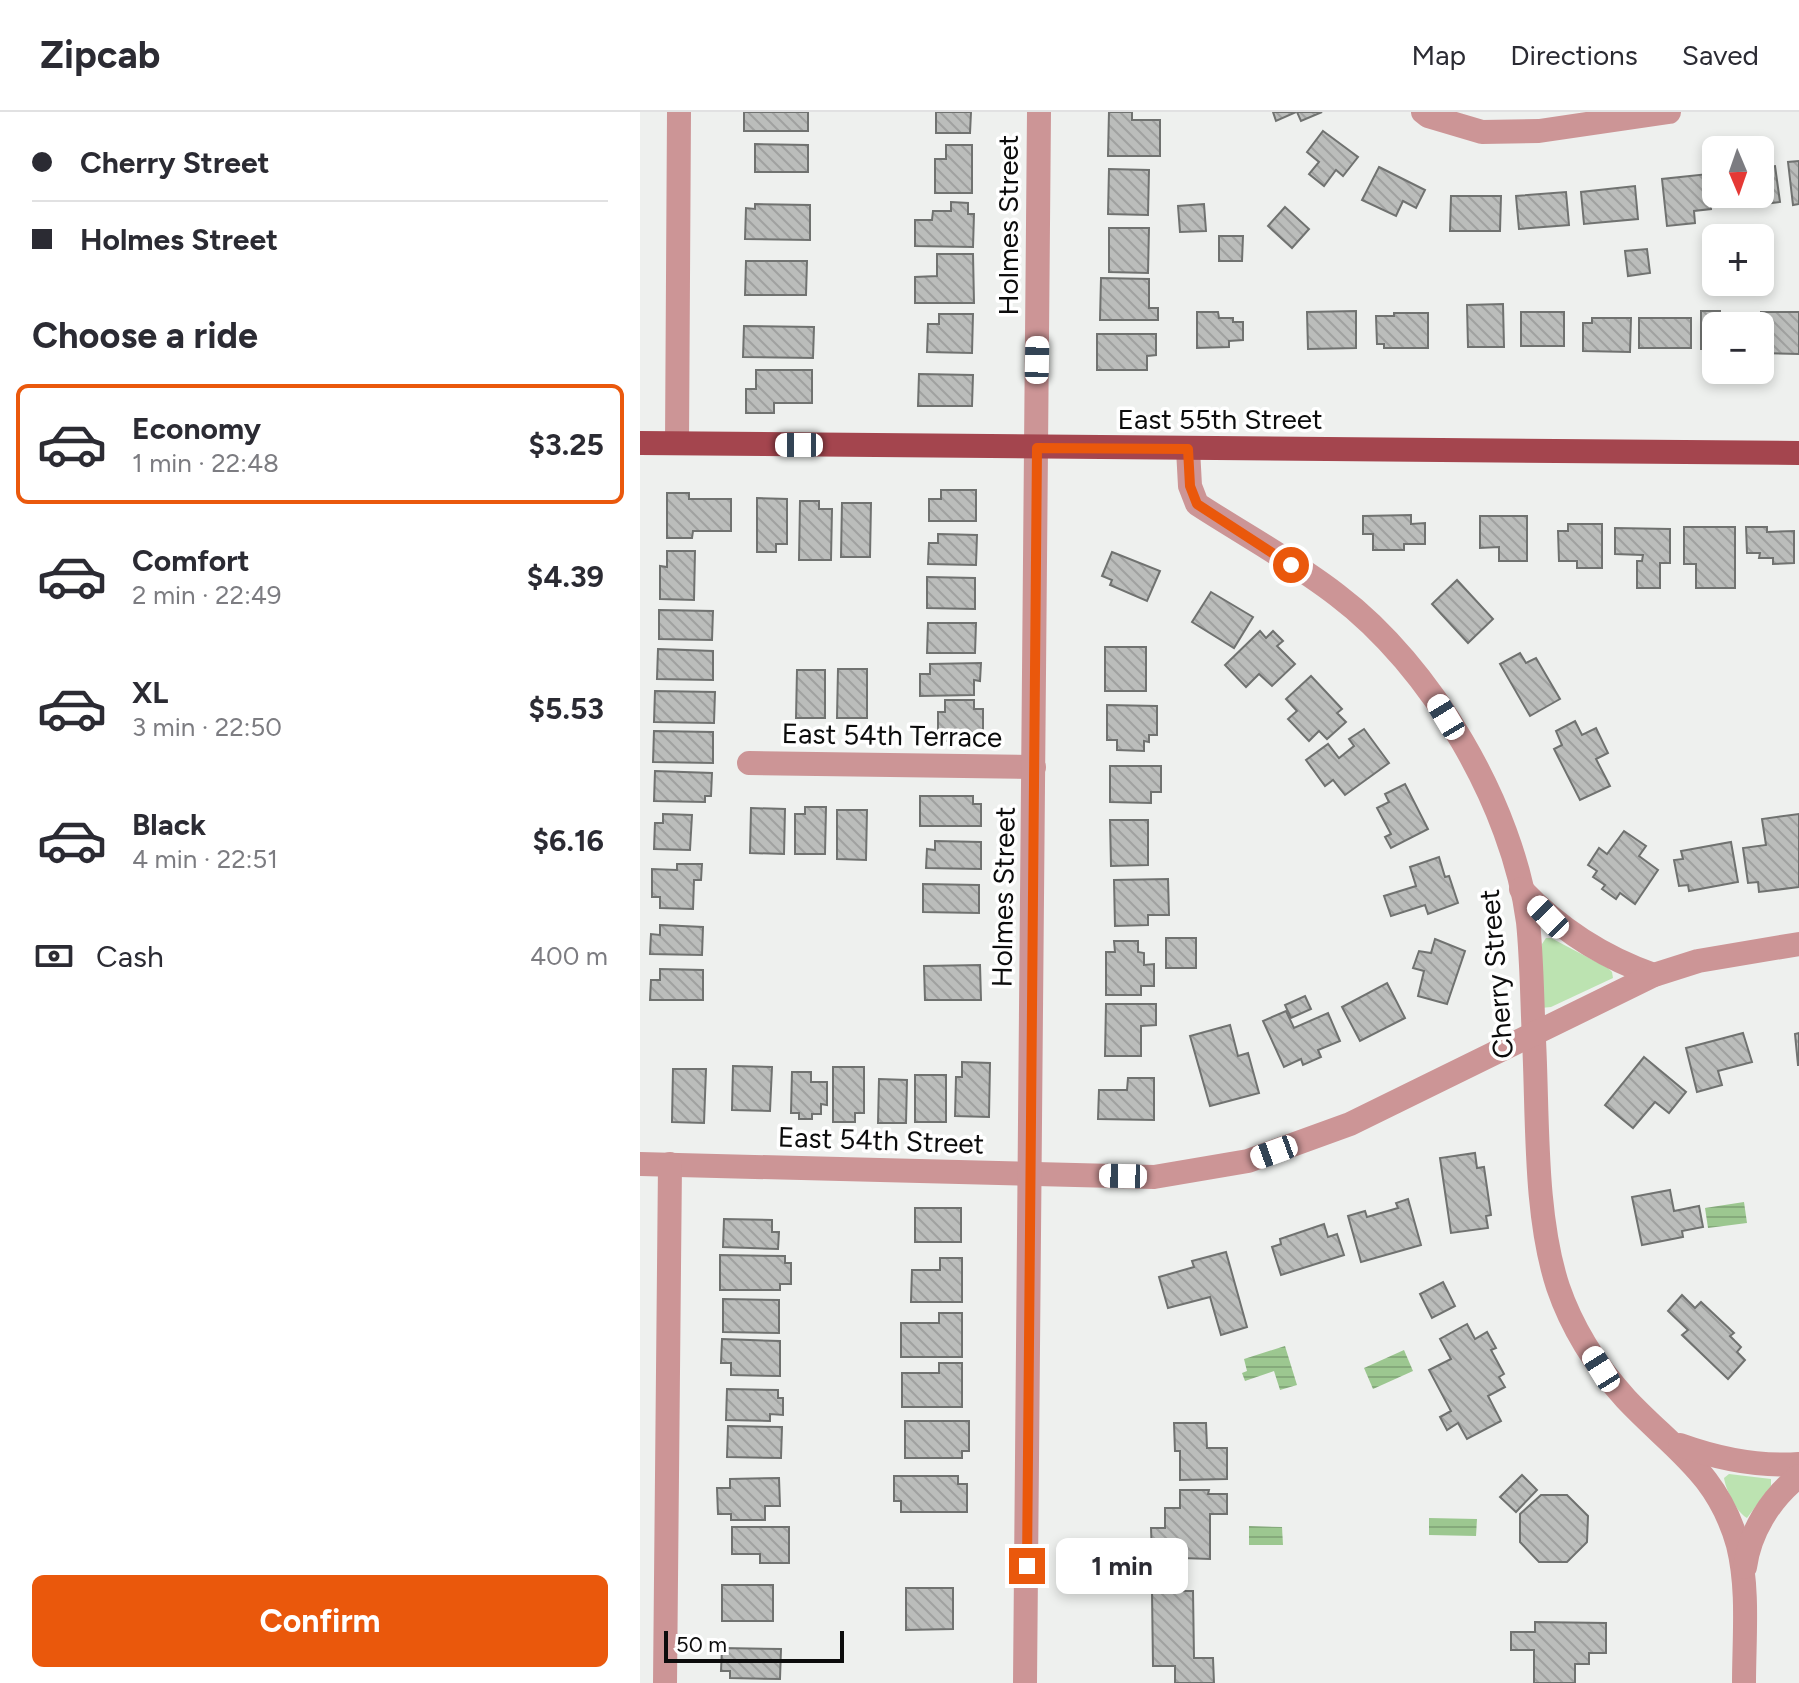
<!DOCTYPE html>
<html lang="en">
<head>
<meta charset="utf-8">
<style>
	:root { --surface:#fff; --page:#f7f7f7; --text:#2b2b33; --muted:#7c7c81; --line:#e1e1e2; --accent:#ea580c }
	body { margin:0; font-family:Figtree,sans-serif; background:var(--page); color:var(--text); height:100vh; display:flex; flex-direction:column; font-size:30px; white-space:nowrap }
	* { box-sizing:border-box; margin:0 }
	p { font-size:26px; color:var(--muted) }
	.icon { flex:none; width:44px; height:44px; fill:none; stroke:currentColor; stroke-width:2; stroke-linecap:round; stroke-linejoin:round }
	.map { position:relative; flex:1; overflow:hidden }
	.drawer { display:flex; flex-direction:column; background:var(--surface); width:640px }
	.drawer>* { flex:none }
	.hud { display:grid; align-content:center; height:176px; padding:0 32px; background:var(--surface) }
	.needle { width:52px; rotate:178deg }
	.controls { position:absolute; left:1062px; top:24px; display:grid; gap:16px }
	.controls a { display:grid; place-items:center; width:72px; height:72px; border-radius:12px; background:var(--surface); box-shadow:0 4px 12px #0003; font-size:40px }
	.scale { position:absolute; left:24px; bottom:20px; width:180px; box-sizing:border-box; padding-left:8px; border:4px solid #0c0c0c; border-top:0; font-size:22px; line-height:28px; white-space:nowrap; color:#0c0c0c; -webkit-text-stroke:6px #fff; paint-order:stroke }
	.end { position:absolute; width:36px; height:36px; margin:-18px; border:10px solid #ea580c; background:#fff; box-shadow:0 0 0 4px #fff }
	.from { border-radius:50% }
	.bubble { position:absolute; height:56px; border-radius:12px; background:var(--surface); box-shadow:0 4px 12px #0003; font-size:26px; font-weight:700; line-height:56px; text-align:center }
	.car { position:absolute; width:24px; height:48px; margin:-24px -12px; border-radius:10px; box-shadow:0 0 6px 2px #0007; background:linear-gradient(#fff 24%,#345 0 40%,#fff 0 76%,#345 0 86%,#fff 0) }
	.hud b { display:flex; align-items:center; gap:28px; height:76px; font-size:30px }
	.hud b+b { border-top:2px solid var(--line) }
	.hud i { width:20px; height:20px; background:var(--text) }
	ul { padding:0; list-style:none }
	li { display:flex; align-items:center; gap:24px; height:120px; margin:0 16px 12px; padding:0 16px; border:4px solid transparent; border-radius:12px }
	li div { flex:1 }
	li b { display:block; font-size:30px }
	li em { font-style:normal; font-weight:700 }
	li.selected { border-color:var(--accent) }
	li>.icon { width:72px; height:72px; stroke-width:1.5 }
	h2 { padding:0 32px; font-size:36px; line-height:96px }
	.pay { display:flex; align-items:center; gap:20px; height:88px; padding:0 32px; font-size:30px }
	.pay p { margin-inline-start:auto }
	.action { display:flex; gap:16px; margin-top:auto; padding:16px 32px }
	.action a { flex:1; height:92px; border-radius:12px; background:var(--accent); color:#fff; font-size:32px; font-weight:700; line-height:92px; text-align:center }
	header { display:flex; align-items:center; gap:48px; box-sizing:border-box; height:112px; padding:0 40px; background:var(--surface); border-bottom:2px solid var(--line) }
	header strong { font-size:38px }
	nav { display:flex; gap:44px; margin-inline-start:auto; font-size:28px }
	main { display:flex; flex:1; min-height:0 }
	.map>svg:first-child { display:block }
	.grass { fill:#bce3b1 }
	.water { fill:url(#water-rules) }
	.building { fill:url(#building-back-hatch); stroke:#707270; stroke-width:2 }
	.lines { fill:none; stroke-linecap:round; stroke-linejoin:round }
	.minor { stroke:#cc9596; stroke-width:24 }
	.major { stroke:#a4454e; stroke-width:24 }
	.route { stroke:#ea580c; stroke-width:10 }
	.labels { text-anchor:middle; stroke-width:7; stroke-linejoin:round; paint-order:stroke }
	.street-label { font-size:28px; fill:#0c0c0c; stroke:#fff }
</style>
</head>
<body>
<header>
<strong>Zipcab</strong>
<nav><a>Map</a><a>Directions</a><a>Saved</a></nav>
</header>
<main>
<section class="drawer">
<div class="hud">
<b><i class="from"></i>Cherry Street</b>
<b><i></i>Holmes Street</b>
</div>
<h2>Choose a ride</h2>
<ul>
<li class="selected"><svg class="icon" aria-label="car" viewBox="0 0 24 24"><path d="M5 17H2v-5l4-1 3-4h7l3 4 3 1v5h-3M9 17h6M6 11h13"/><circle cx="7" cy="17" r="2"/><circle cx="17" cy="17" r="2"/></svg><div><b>Economy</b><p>1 min · 22:48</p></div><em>$3.25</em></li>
<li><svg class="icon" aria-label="car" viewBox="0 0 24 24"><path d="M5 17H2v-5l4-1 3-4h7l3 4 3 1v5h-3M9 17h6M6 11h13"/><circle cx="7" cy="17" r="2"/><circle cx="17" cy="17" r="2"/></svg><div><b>Comfort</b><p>2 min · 22:49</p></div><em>$4.39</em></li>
<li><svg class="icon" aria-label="car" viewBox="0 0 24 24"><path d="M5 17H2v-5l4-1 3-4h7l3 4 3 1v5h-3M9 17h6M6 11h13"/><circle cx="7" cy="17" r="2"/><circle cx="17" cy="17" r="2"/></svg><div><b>XL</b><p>3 min · 22:50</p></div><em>$5.53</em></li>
<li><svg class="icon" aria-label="car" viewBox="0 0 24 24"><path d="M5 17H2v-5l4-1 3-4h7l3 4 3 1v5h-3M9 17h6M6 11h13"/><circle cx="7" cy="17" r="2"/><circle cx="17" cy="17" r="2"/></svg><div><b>Black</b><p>4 min · 22:51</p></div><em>$6.16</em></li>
</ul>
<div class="pay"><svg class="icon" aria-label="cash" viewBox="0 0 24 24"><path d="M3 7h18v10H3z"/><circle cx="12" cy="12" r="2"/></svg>Cash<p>400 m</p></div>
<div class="action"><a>Confirm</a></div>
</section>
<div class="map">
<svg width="1159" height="1571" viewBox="0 0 1159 1571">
	<defs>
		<pattern id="water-rules" width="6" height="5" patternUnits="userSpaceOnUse" patternTransform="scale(2)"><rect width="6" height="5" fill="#9cc790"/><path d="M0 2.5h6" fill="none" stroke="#85aa7b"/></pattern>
		<pattern id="building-back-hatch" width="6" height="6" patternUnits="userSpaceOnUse" patternTransform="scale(2)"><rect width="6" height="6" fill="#bbbdbb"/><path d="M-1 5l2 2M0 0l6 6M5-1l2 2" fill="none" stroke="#a0a1a0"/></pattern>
	</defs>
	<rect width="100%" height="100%" fill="#eef0ee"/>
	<!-- grass -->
	<g class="grass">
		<path d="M906,826h5l57,30 4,4 1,6 -62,29 -10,1 1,-64z"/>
		<path d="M1089,1362l42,5v7l-24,32c-11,-6 -21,-28 -23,-40z"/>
	</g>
	<!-- water -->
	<g class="water">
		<path d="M1104,1090l3,21 -39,5 -3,-20z"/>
		<path d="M645,1234l12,39 -17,5 -6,-19 -29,10 -3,-8 5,-2 -3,-12z"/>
		<path d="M764,1238l9,21 -40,18 -9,-21z"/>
		<path d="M789,1406l48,1 -1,17 -47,-1z"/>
		<path d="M609,1414l33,1 1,18h-34z"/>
	</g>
	<!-- building -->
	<g class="building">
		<rect x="104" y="0" width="64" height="19"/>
		<path d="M296,0h35l-1,21h-34z"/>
		<path d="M469,0h23v8h28v36h-52z"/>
		<path d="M633,0h23l-20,9z"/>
		<path d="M657,0h25l-21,9z"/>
		<path d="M683,19l35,26 -15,19 -7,-6 -12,16 -15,-12 10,-12 -12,-10z"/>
		<path d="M115,32l53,1v27h-53z"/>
		<path d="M306,33h26v48h-37v-34h11z"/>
		<path d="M1159,49v43l-6,1 -5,-43z"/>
		<path d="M1135,54l5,36 -15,2 -1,-8 -33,4 -1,-6h30v-26z"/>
		<path d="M739,55l46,23 -9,18 -13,-7 -7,15 -34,-16z"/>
		<path d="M469,57l40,1 -1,45 -40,-1z"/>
		<path d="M1068,62l3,35 -17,2 1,12 -28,3 -5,-47z"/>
		<path d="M995,74l3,33 -54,5 -3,-32z"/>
		<path d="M926,80l3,33 -50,4 -3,-33z"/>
		<path d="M811,84h50l-1,35h-50z"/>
		<path d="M311,90l17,1v11h6l-1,33 -58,-1v-26h17l1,-9h18z"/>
		<path d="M115,92l55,1v35l-65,-1 1,-31 9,1z"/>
		<path d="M564,92l2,27 -26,1 -2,-26z"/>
		<path d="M645,95l24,22 -17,19 -24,-22z"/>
		<path d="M469,116h40l-1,45 -39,-1z"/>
		<path d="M579,124h24l-1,25h-23z"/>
		<path d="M1007,137l3,24 -22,3 -3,-25z"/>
		<path d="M297,142h36l1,49h-59v-26l22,-1z"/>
		<path d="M106,149h61l-1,34h-61z"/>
		<path d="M461,166l48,1v29h9v12h-58z"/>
		<path d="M863,192l1,43h-36l-1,-42z"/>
		<path d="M716,199v37l-48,1 -1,-37z"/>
		<path d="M1061,199h19v12h25v3h-29v23h-15z"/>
		<path d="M557,200h21l1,6h14v4h10v18l-14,1v6l-32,1z"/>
		<rect x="881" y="200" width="43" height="34"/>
		<path d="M1121,200h38v42l-39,-1z"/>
		<path d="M754,201h34v35h-44v-4h-7l-1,-28h18z"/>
		<path d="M299,202h34l-1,39 -45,-1 1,-28h11z"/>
		<path d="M952,206h39l-1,34 -47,-1v-28h9z"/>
		<rect x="999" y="206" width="52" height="30"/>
		<path d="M104,214l70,1 -1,31 -70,-1z"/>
		<path d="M457,222h59v21l-9,1v14h-50z"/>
		<path d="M116,258h56v33h-38v10h-28v-24h10z"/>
		<path d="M279,262l54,1 -1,31h-54z"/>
		<path d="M301,378h35v31h-47v-22h12z"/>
		<path d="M27,381h22v6h42v32h-38l-1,7h-25z"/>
		<path d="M117,386l30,1v45h-11v8h-19z"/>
		<path d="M160,389h19v8h13l-1,51h-32z"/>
		<path d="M202,391h29l-1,54h-29z"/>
		<path d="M771,403v9l14,-1v21h-21v6h-31v-16h-10v-18z"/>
		<path d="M840,404h47v45h-28v-14l-19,1z"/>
		<path d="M928,412h34v44h-25v-7h-18l-1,-30h10z"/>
		<path d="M1044,415h51v61h-39v-24h-12z"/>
		<path d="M1106,415h21v5l27,-1v32l-21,1v-6h-14l1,-5h-13z"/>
		<path d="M975,416l55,1v34h-10v25h-23v-27h5l1,-6 -28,-1z"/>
		<path d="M298,422l39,1 -1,30 -48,-1 1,-21h9z"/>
		<path d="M27,439h28l-1,49 -34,-1v-33l7,1z"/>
		<path d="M472,440l48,19 -13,30 -37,-16 2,-5 -10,-4z"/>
		<path d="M287,465l48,1v31l-48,-1z"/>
		<path d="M817,468l36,39 -25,24 -36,-39z"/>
		<path d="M571,480l42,25 -19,31 -42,-26z"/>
		<path d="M19,498l54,1 -1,29 -53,-1z"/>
		<path d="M288,511h48l-1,30h-48z"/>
		<path d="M620,519l6,7 7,-7 10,10 -6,5 18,18 -23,22 -13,-12 -13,13 -21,-22z"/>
		<rect x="465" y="535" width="41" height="44"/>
		<path d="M18,537l55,2v29l-56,-1z"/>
		<path d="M880,541l6,10 10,-5 24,41 -30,17 -30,-52z"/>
		<path d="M341,551l-1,18 -6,-1v15l-54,1v-22h10v-10z"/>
		<path d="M198,557h29v49h-30z"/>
		<path d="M157,558h28v48h-29z"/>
		<path d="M671,564l31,33 -5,4 9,9 -19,17 -8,-8 -10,10 -21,-22 9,-8 -11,-12z"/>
		<path d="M15,579l60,1 -1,31 -60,-1z"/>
		<path d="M305,588h29v9h9v23h-8v9h-37v-29h7z"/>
		<path d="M467,593l50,1v29h-8v7l-5,-1v10l-27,-1v-10h-10z"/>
		<path d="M935,609l7,14 14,-7 12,25 -12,6 14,27 -30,14 -26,-51 8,-4 -6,-14z"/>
		<path d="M724,617l25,34 -44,32 -12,-15 -8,6 -19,-26 22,-16 11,14 15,-12 -5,-7z"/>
		<path d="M14,619l59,1v31l-60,-1z"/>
		<path d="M470,654h51v26h-10v11l-41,-1z"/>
		<path d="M15,659l57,2 -1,23h-6v6l-51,-1z"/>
		<path d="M765,672l23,45 -37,19 -6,-11 6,-3 -14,-26 12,-6 -4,-8z"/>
		<path d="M280,684h53v8h8v22h-61z"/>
		<path d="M165,695h21l-1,47h-30v-40h10z"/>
		<path d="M111,696l34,1 -1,45 -34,-1z"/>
		<path d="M197,698h30l-1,50 -29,-1z"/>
		<path d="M23,702l29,1 -2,35 -36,-1 1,-26h8z"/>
		<path d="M1159,702v73l-40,5 -1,-10 -10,1 -5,-35 23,-3 -4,-26z"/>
		<path d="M470,708h38v45l-37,1z"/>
		<path d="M984,719l22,15 -7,10 19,14 -23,34 -15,-11 -4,6 -14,-10 3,-4 -12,-8 4,-6 -9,-6 11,-17 8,6z"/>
		<path d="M295,729l46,1v27l-55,-1 1,-19 8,1z"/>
		<path d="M1091,730l7,40 -49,9 -1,-6 -9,1 -5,-26 9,-1 -2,-8z"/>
		<path d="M799,745l6,20 4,-1 9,27 -30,11 -3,-9 -34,11 -7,-20 32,-10 -6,-19z"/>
		<path d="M37,752h25l-1,16h-7l-1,29 -33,-1v-11h-8v-28l25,1z"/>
		<path d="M528,767l1,36h-21v10l-33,1 -1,-46z"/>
		<path d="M283,772l56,1v28l-56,-1z"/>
		<path d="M20,813l43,2 -1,28 -52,-1 1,-20 9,1z"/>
		<rect x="526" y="826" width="30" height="30"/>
		<path d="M795,827l30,12 -18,53 -29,-8 6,-25 -11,-3 6,-17 12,2z"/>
		<path d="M474,829h24v11l6,1v12l10,-1v22h-13v9h-35v-43h9z"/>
		<path d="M340,853l1,35h-56l-1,-34z"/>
		<path d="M20,857l43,1v30h-53l1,-20h9z"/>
		<path d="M747,871l18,35 -45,23 -18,-34z"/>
		<path d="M665,884l6,13 -20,9 -6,-13z"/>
		<path d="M466,892h50v21l-15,1v30h-36z"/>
		<path d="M646,899l8,17 34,-15 12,28 -22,9 3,7 -18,8 -2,-6 -17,8 -21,-46z"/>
		<path d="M590,913l8,31 10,-3 11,40 -49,13 -20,-70z"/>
		<path d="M1103,921l9,29 -34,9 4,14 -25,7 -11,-44z"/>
		<path d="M1159,921v32h-1l-3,-31z"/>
		<path d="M1004,945l42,35 -17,21 -14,-11 -22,26 -28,-23z"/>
		<path d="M322,950l28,1 -1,54 -34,-1 1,-39h6z"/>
		<path d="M93,954l39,1 -2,44 -38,-1z"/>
		<path d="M193,955h31v46h-9v9h-22z"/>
		<path d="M33,957h33l-2,54 -32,-1z"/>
		<path d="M152,960h19v10h16v23l-6,-1v10h-9v5h-13v-6h-8z"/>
		<rect x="275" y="963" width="31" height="47"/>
		<path d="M488,966h26v42l-56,-1 1,-29h28z"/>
		<path d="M239,967l28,1 -1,43h-28z"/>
		<path d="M835,1041l2,15 7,-1 7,48 -5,1 2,12 -37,5 -11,-75z"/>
		<path d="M1030,1078l4,21 25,-5 4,21 -21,4 1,6 -41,8 -10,-48z"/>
		<path d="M768,1087l13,46 -60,17 -13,-46 17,-5 2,6 31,-9 -2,-5z"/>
		<rect x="275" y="1096" width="46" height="34"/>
		<path d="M84,1107l48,1v12h7l-1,17 -55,-2z"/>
		<path d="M684,1112l4,13 9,-3 7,21 -63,20 -9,-28 9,-3 -1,-5z"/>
		<path d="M586,1140l21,75 -26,8 -11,-38 -42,11 -9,-31 35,-10 -2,-6z"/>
		<path d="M80,1143l65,1v7h6v21h-11v6h-60z"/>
		<path d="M300,1146h22v44h-51l1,-32h28z"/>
		<path d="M803,1170l12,24 -23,12 -12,-24z"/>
		<path d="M1042,1183l13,13 6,-6 33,31 -4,3 11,11 -4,5 8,8 -17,19 -46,-44 6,-5 -20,-19z"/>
		<path d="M83,1187l56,1v33l-56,-1z"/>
		<path d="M299,1201h23v44h-61v-34h38z"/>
		<path d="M827,1212l8,15 12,-7 9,16 -5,2 13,24 -5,3 6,10 -17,9 13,25 -34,18 -9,-16 -11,7 -7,-13 11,-6 -22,-41 22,-11 -11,-20z"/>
		<path d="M82,1227l58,2v35l-49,-1v-12h-10z"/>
		<path d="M299,1251h23v44h-60v-34h37z"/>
		<path d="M87,1277l51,1v8h5v17l-13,-1v7l-44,-1z"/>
		<path d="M265,1309h64v30h-7v7h-57z"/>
		<path d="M534,1311h32l1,25h20v31l-47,1v-29h-5z"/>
		<path d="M88,1314l54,1 -1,31 -54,-1z"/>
		<path d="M882,1363l15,15 -21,22 -16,-15z"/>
		<path d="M254,1364h64v8h9v28h-66v-11h-7z"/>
		<path d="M139,1366l1,28h-15v14h-34v-6h-13l-1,-26h13v-9z"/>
		<path d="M540,1378h29l-1,4h19v20h-17v45l-58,-2 -1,-29h14v-20h15z"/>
		<path d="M901,1383h26l21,21 -1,26 -20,20h-28l-19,-20v-28z"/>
		<path d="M92,1415h57v36h-29v-9h-28z"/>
		<rect x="82" y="1473" width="51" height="36"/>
		<path d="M266,1476h47v41l-47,1z"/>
		<path d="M512,1479h41l1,67h19l1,25h-39v-17h-22z"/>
		<path d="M895,1510l71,1v30h-17v11h-14v19h-41v-33h-23v-18h24z"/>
		<path d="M82,1536l59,1 -1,30 -50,-1v-7h-9z"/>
	</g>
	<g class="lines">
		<!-- minor -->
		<g class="minor">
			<path d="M783,0l5,4 54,16 57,-1 130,-19"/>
			<path d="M37,331l2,-331"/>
			<path d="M548,337l2,37 7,18c46,30 96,57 140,91 94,71 176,210 191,327 4,39 4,79 6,118 4,78 0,174 24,247 14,41 39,80 68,112 47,50 92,74 112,146 11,44 6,93 6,138"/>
			<path d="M109,651l285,4"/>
			<path d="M881,777c38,40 81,68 133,86"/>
			<path d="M0,1052l514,13 94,-16 102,-37 304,-149 44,-14 101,-17"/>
			<path d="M1040,1333c39,14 77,22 119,19"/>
			<path d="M1105,1455c5,-36 26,-69 54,-91"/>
			<path d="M25,1571l5,-519"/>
			<path d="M385,1571l14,-1571"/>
		</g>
		<!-- major -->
		<path class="major" d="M0,331l1159,10"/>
	</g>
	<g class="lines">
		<!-- route -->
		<path class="route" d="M387,1454l10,-1118 151,1 2,37 7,18 94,61"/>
	</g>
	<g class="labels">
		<!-- street labels -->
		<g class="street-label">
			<text transform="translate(368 113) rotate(-90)" y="10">Holmes Street</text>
			<text x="580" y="317">East 55th Street</text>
			<text transform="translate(252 623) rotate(1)" y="10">East 54th Terrace</text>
			<text transform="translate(363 785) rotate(-89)" y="10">Holmes Street</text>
			<text transform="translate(856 862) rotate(-95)" y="10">Cherry Street</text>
			<text transform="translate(241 1028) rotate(2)" y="10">East 54th Street</text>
		</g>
	</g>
</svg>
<div class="controls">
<a><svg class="needle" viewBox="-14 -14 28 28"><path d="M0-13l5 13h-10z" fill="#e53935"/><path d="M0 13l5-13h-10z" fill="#7c7c81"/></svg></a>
<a>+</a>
<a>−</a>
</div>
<div class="scale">50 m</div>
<i class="end from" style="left:651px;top:453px"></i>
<i class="end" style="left:387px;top:1454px"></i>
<div class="bubble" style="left:416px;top:1426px;width:132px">1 min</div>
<i class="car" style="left:397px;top:248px;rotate:1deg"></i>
<i class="car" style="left:159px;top:333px;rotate:270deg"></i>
<i class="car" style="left:806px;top:605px;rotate:329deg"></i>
<i class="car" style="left:908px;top:805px;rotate:316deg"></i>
<i class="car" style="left:634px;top:1040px;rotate:250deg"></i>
<i class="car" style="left:483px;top:1064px;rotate:271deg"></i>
<i class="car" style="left:961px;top:1257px;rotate:328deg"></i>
</div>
</main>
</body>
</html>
